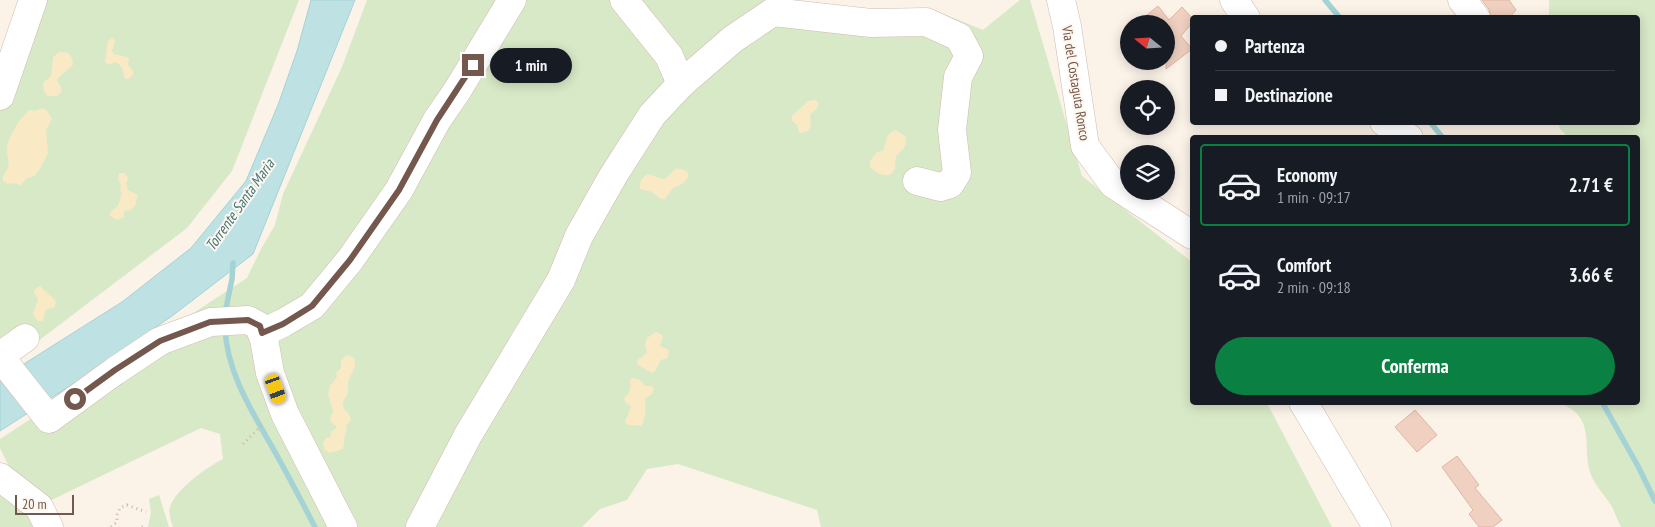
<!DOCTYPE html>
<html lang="it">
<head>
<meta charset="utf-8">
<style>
	:root { --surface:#171b24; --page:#20242c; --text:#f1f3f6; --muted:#9ea1a6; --line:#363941; --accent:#0b8043 }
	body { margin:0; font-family:"PT Sans Narrow",sans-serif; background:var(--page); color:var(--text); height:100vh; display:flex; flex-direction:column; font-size:19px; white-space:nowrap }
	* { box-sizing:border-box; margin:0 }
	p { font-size:16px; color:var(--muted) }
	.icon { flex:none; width:28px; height:28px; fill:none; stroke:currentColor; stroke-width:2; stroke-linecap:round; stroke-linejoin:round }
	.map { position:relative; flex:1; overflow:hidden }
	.sheet { position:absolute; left:1190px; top:135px; width:450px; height:270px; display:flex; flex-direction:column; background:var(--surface); border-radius:5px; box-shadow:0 2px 12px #0003 }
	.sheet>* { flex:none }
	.hud { position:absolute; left:1190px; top:15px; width:450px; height:110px; border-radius:5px; box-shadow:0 2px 12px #0003; display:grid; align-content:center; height:110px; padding:0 25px; background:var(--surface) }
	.needle { width:32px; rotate:288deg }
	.tools { position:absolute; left:1120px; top:15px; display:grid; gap:10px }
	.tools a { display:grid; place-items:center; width:55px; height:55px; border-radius:50%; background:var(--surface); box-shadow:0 2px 12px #0003; font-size:25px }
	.scale { position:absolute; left:15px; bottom:12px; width:59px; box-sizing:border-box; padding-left:5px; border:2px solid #74584d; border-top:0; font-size:14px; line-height:18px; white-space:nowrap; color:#74584d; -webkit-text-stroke:4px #fef7ef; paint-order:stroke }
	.end { position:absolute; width:22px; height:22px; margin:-11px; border:6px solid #74584d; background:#fff; box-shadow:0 0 0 2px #fff }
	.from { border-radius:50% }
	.bubble { position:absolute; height:35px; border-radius:18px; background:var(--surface); box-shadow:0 2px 12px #0003; font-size:16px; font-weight:800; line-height:35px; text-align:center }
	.car { position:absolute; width:15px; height:30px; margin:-15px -8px; border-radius:6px; box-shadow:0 0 4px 1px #0007; background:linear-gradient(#f5c518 24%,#345 0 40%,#f5c518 0 76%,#345 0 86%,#f5c518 0) }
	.hud b { display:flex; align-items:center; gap:18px; height:48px; font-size:19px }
	.hud b+b { border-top:1px solid var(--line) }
	.hud i { width:12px; height:12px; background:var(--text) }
	ul { padding:9px 0 0; list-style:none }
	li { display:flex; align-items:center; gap:15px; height:82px; margin:0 10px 8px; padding:0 15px; border:2px solid transparent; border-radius:5px }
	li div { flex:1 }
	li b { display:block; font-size:19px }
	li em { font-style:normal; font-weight:800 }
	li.active { border-color:var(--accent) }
	li>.icon { width:45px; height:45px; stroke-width:1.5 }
	.action { display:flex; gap:10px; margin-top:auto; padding:10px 25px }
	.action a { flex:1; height:58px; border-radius:30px; background:var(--accent); color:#fff; font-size:20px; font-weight:800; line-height:58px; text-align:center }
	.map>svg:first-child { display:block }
	.green { fill:#d8e9c7 }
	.sand { fill:#f9e9c5 }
	.water { fill:#bee2e4; stroke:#a4d2d5 }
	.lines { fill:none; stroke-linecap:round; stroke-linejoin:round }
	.stream { stroke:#a4d2d5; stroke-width:5.5 }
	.building { fill:#efd0c1; stroke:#e1b5a3 }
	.minor-casing { stroke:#cfbcb1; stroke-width:29 }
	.path { stroke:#d4b3a4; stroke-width:3; stroke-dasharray:1 4; stroke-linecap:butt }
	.minor { stroke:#fff; stroke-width:28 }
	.route { stroke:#74584d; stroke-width:6 }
	.labels { text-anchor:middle; stroke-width:4; stroke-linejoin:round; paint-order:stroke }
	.street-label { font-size:14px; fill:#74584d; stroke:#fef7ef }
	.water-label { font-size:15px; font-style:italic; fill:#427478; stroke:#fef7ef }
</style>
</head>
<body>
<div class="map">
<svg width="1655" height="527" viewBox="0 0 1655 527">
	<rect width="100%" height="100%" fill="#fbf2e8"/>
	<!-- green -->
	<g class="green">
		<path d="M30,0h269l-67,171 -45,57 -187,142v-286z"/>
		<path d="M367,0h412l69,14 86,-4 49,20 37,-30h10l52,176 110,86v140l75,1 65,124h-511l-4,-17 -139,-46 -31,5 -20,31 -27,9 -18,18h-409c-2,-6 -5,-14 -3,-20 5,-17 37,-40 53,-48l-3,-25 -19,-6 -158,76 -25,-19 -18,-37v-9l247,-161 14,-29 14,-24 8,-31 59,-127z"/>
		<path d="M1549,0h106v527h-34c-4,-7 -6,-15 -10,-22 -5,-8 -13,-16 -18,-26 -14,-28 7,-60 -33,-76l78,-1v-264l-70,-1 -8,-8 -2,-6 80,-1v-104l-89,-1z"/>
		<path d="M0,491l41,36h-41z"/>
		<path d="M159,495l10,32h-21l3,-15 -2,-13z"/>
	</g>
	<!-- sand -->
	<g class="sand">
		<path d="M113,37l2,5 -3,9 2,3 13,3 2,2 -1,6 6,7 -2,4 -4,3 -3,-1c-3,-7 -1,-13 -10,-16l-5,3 -5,-3 3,-21z"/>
		<path d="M59,52l9,1 4,5 1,7 -15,13 -1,3 4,6v5l-4,4h-10l-3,-5 -1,-8 8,-7 2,-19z"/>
		<path d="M815,100l3,2c1,8 -4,8 -8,13l1,10 -3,6 -6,2 -3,-1 -2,-7 -5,-4v-5l16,-15z"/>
		<path d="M43,108l4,3 5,8 -6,11 2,23 -7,14 -6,9 -8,2 -6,7 -8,-2 -5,1 -5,-3c-1,-7 3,-8 5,-14 2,-6 -2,-14 -1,-20 2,-12 13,-29 22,-37l6,1z"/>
		<path d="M896,130l9,6c4,9 -2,13 -8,19 -2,5 -1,9 -2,13 -5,13 -18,6 -25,-1v-6l7,-9 6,-1c4,-9 2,-18 13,-21z"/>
		<path d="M676,168l11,3 2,6 -7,7 -9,4 -8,11h-4l-9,-7 -12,-3c-1,-7 2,-12 8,-15l15,5 3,-1z"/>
		<path d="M119,173h5l4,5 -2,6 2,6 10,5 -3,11 -5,5 -4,-1 -2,2v5l-7,3 -7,-4v-4l8,-6 4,-13 -2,-3 1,-5 -3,-6z"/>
		<path d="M40,286c5,6 12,9 16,16l-2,6 -7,1c-3,4 -2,8 -5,12h-5l-4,-7 5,-14 -4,-8 2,-4z"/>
		<path d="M656,332l6,3 1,3 -3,6 1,3 7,2 1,3 -2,6 -6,2 -6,11 -3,2 -14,-8 -1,-4c3,-4 7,-4 10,-9l-2,-7 2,-7z"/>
		<path d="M346,355c19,2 3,20 2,28 0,5 1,8 -1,12 -1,3 -3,4 -4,7 0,2 1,5 1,7l4,4 3,6 -5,8 1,3c-4,7 -2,12 -4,19l-13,4 -6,-3 -1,-7 3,-5h4l1,-6 6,-5 -6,-5 -1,-4 3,-7 -5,-16 2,-9 7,-9 -1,-4 5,-5v-7z"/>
		<path d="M633,378l7,2 5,6h7l2,4 -3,5 -6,3c0,9 2,20 -4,28l-13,-1 -3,-3 6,-16 -6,-4 -1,-4c7,-7 7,-8 6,-18z"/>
	</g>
	<!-- water -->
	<path class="water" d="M311,0h44l-102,254 -81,62 -96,66 -76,49v-52l122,-77 69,-54 55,-67 32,-76 19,-54z"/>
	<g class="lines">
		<!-- stream -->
		<g class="stream">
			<path d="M1325,0l15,18"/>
			<path d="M1430,122l13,16"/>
			<path d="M225,313l7,-34 1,-16"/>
			<path d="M225,328c2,46 28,85 50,124 14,25 27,50 40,75"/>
			<path d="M1602,402l37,66 16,33"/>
		</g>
	</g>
	<!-- building -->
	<g class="building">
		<path d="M1482,0h27l7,10 -7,8h-18l-2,-9z"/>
		<path d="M1158,6l11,14 13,-13 10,11v5l-11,13 11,13 -26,20v-45h-30z"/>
		<path d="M1415,410l22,25 -20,17 -22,-25z"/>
		<path d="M1457,456l22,29 -4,3 27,32 -9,7h-14l-10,-13 4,-4 -31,-43z"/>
	</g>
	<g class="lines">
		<defs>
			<g id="minor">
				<path d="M624,0l45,56 12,28"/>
				<path d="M1061,0l6,26 18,120 28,38 79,51"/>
				<path d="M1234,0l12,18"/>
				<path d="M1462,0l14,18"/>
				<path d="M0,96l33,-96"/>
				<path d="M1384,122l25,16"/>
				<path d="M262,333l21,-10 29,-17 38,-46 49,-70 38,-70 20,-29 55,-91"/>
				<path d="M0,356l25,-18"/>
				<path d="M0,357l49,62 66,-48 45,-30 51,-19 37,-2 11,6 5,13 6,34 15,41 58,113"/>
				<path d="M1303,402l74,125"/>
				<path d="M0,477l39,30 10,20"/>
				<path d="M420,527l48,-92 93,-155 18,-44 34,-60 39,-61 29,-31 52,-45 40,-27 98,11 55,-1 33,15 10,19 -11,21 -6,53 5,43 -7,11 -10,3 -23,-6"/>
			</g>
		</defs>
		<!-- minor casing -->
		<use href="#minor" class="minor-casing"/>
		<!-- path -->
		<g class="path">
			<path d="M243,444l21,-21"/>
			<path d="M111,527l6,-5v-7l3,-7 7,-3 19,7"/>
			<path d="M142,527l2,-1"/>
		</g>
		<!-- minor -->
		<use href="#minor" class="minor"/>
	</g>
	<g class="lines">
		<!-- route -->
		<path class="route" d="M75,399l40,-29 45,-29 50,-19 38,-2 12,6 2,7 21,-9 29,-18 38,-46 49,-70 38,-70 36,-55"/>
	</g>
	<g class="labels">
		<!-- street labels -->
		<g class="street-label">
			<text transform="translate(1076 83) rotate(81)" y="5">Via del Costaguta Ronco</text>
		</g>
		<!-- water labels -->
		<g class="water-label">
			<text transform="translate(240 205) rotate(-55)" y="5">Torrente Santa Maria</text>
		</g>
	</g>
</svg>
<div class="tools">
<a><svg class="needle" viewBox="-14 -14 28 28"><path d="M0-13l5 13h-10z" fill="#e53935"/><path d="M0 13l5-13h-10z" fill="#9ea1a6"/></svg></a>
<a><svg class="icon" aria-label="locate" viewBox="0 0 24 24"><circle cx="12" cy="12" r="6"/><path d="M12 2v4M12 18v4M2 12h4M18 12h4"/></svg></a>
<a><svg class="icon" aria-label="layers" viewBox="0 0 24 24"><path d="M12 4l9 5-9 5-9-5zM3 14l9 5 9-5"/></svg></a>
</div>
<div class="scale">20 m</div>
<i class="end from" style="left:75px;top:399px"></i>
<i class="end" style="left:473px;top:65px"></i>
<div class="bubble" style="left:490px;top:48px;width:82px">1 min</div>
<i class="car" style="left:276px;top:389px;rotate:160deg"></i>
<div class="hud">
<b><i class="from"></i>Partenza</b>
<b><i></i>Destinazione</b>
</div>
<section class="sheet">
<ul>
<li class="active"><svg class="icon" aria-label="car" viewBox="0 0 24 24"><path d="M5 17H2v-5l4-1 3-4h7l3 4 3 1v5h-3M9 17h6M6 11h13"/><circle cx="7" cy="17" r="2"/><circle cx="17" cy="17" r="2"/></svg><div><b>Economy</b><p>1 min · 09:17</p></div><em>2.71 €</em></li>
<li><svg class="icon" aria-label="car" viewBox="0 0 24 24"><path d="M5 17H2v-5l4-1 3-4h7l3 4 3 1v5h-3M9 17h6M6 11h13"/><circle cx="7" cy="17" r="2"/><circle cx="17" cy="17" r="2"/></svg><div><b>Comfort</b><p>2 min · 09:18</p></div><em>3.66 €</em></li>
</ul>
<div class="action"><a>Conferma</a></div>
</section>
</div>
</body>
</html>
